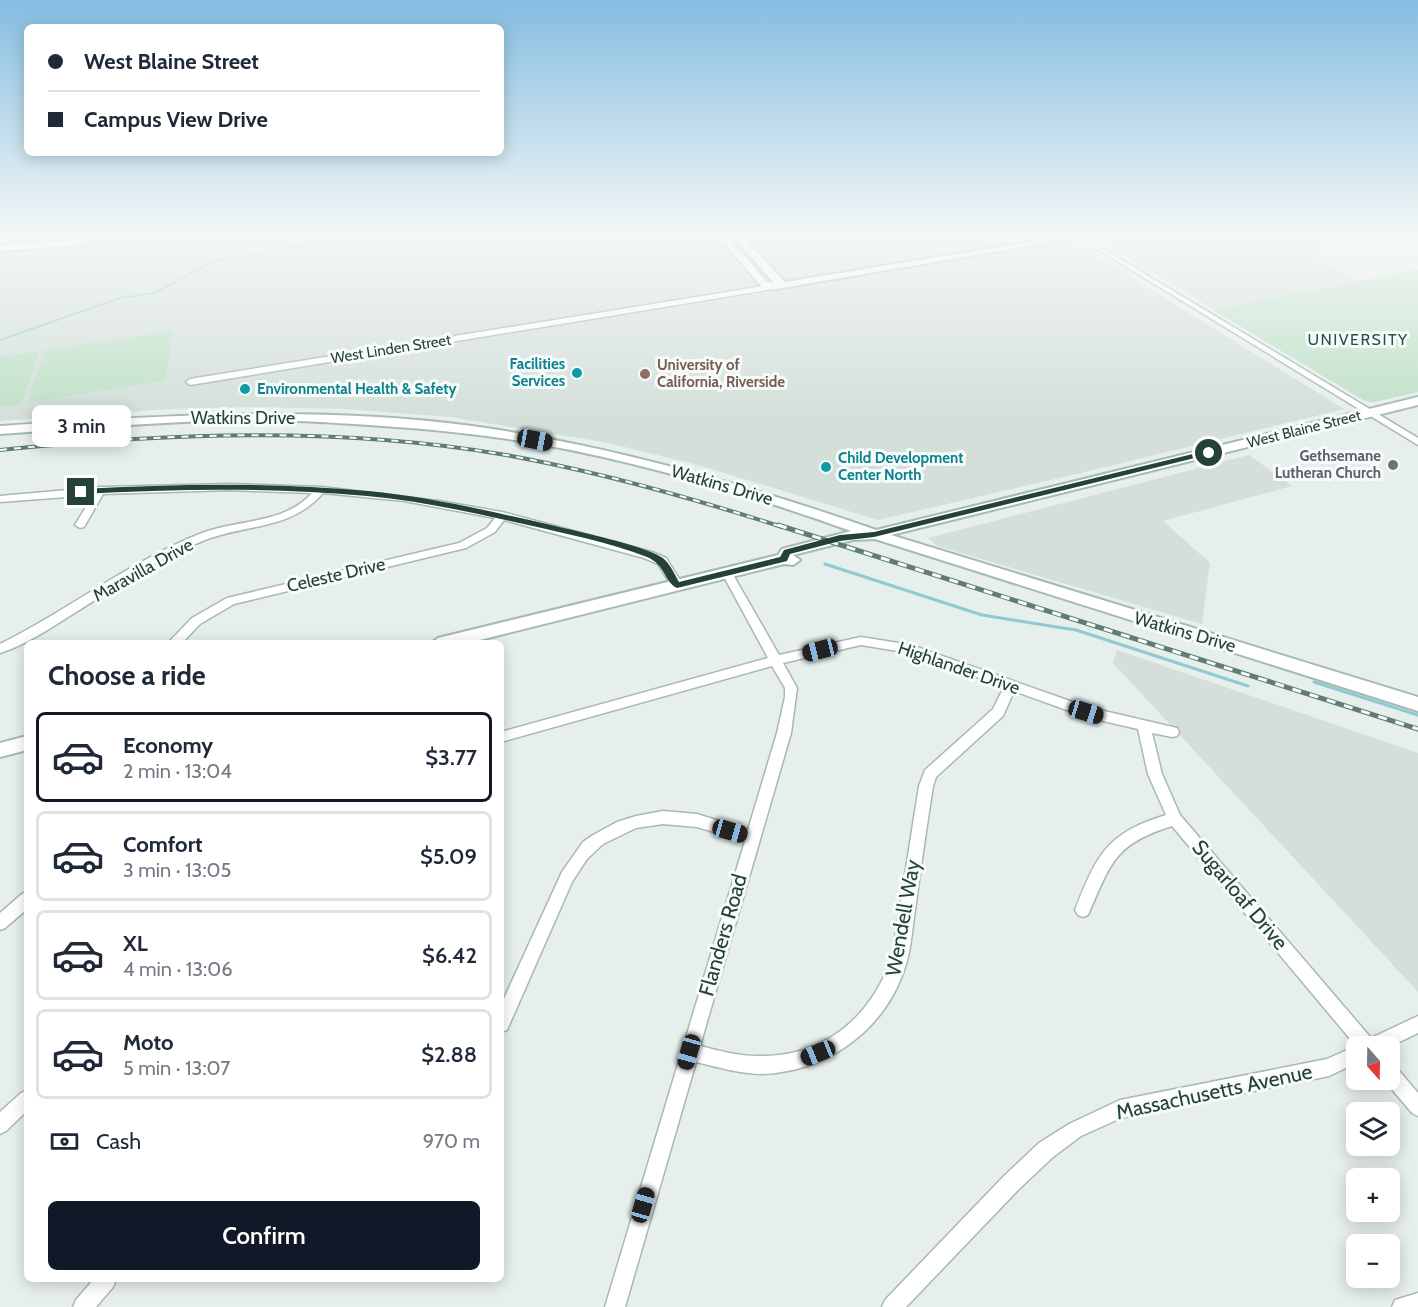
<!DOCTYPE html>
<html lang="en">
<head>
<meta charset="utf-8">
<style>
	:root { --surface:#fff; --page:#f6f6f7; --text:#1f2937; --muted:#747a83; --line:#e0e1e3; --accent:#111827 }
	body { margin:0; font-family:Cabin,sans-serif; background:var(--page); color:var(--text); height:100vh; display:flex; flex-direction:column; font-size:22px; white-space:nowrap }
	* { box-sizing:border-box; margin:0 }
	p { font-size:20px; color:var(--muted) }
	.icon { flex:none; width:33px; height:33px; fill:none; stroke:currentColor; stroke-width:2; stroke-linecap:round; stroke-linejoin:round }
	.map { position:relative; flex:1; overflow:hidden }
	.side { position:absolute; left:24px; top:640px; width:480px; height:642px; display:flex; flex-direction:column; background:var(--surface); border-radius:9px; box-shadow:0 3px 15px #0003 }
	.side>* { flex:none }
	.hud { position:absolute; left:24px; top:24px; width:480px; height:132px; border-radius:9px; box-shadow:0 3px 15px #0003; display:grid; align-content:center; height:132px; padding:0 24px; background:var(--surface) }
	.needle { width:39px; rotate:160deg }
	.buttons { position:absolute; left:1346px; top:1036px; display:grid; gap:12px }
	.buttons a { display:grid; place-items:center; width:54px; height:54px; border-radius:9px; background:var(--surface); box-shadow:0 3px 15px #0003; font-size:30px }
	.end { position:absolute; width:27px; height:27px; margin:-14px; border:8px solid #24423a; background:#fff; box-shadow:0 0 0 3px #fff }
	.from { border-radius:50% }
	.bubble { position:absolute; height:42px; border-radius:9px; background:var(--surface); box-shadow:0 3px 15px #0003; font-size:20px; font-weight:600; line-height:42px; text-align:center }
	.car { position:absolute; width:18px; height:36px; margin:-18px -9px; border-radius:8px; box-shadow:0 0 4px 2px #0007; background:linear-gradient(#222 24%,#8ab4d8 0 40%,#222 0 76%,#8ab4d8 0 86%,#222 0) }
	.hud b { display:flex; align-items:center; gap:21px; height:57px; font-size:22px }
	.hud b+b { border-top:2px solid var(--line) }
	.hud i { width:15px; height:15px; background:var(--text) }
	ul { padding:0; list-style:none }
	li { display:flex; align-items:center; gap:18px; height:90px; margin:0 12px 9px; padding:0 12px; border:3px solid var(--line); border-radius:9px }
	li div { flex:1 }
	li b { display:block; font-size:22px }
	li em { font-style:normal; font-weight:600 }
	li.selected { border-color:var(--accent) }
	li>.icon { width:54px; height:54px; stroke-width:1.5 }
	h2 { padding:0 24px; font-size:27px; line-height:72px }
	.pay { display:flex; align-items:center; gap:15px; height:66px; padding:0 24px; font-size:22px }
	.pay p { margin-inline-start:auto }
	.action { display:flex; gap:12px; margin-top:auto; padding:12px 24px }
	.action a { flex:1; height:69px; border-radius:9px; background:var(--accent); color:#fff; font-size:24px; font-weight:600; line-height:69px; text-align:center }
	.map>svg:first-child { display:block }
	.built { fill:#d4dfda }
	.green { fill:#bfe0c8 }
	.lines { fill:none; stroke-linecap:round; stroke-linejoin:round }
	.stream-far1 { stroke:#8ec9d4; stroke-width:1.5 }
	.stream { stroke:#8ec9d4; stroke-width:3 }
	.street-casing { stroke:#a8b8b2; stroke-width:3 }
	.secondary-casing { stroke:#a4bbb3; stroke-width:4 }
	.street { fill:#fff; fill-rule:evenodd }
	.secondary { fill:#fff; fill-rule:evenodd }
	.rail-far1-casing { stroke:#5f7d75; stroke-width:4 }
	.rail-casing { stroke:#5f7d75; stroke-width:5 }
	.rail-far1 { stroke:#f7fbf9; stroke-width:2; stroke-dasharray:7; stroke-linecap:butt }
	.rail { stroke:#f7fbf9; stroke-width:3; stroke-dasharray:9; stroke-linecap:butt }
	.route { fill:#24423a }
	.culture-dot { fill:#0f9aa8; stroke:#f7fbf9; stroke-width:2 }
	.education-dot { fill:#8d6e63; stroke:#f7fbf9; stroke-width:2 }
	.worship-dot { fill:#6b7280; stroke:#f7fbf9; stroke-width:2 }
	.labels { text-anchor:middle; stroke-width:6; stroke-linejoin:round; paint-order:stroke }
	.far-street-label { font-size:15px; fill:#24423a; stroke:#f7fbf9 }
	.far-culture-label { font-size:15px; font-weight:bold; fill:#0d838f; stroke:#f7fbf9; text-anchor:start }
	.far-education-label { font-size:15px; font-weight:bold; fill:#785e54; stroke:#f7fbf9; text-anchor:start }
	.far-worship-label { font-size:15px; font-weight:bold; fill:#5b616d; stroke:#f7fbf9; text-anchor:end }
	.far-neighbourhood-label { font-size:16px; letter-spacing:1.5px; fill:#1f5548; stroke:#f7fbf9 }
	.street-label { font-size:18px; fill:#24423a; stroke:#f7fbf9 }
	.near-street-label { font-size:21px; fill:#24423a; stroke:#f7fbf9 }
</style>
</head>
<body>
<div class="map">
<svg width="1418" height="1307" viewBox="0 0 1418 1307">
	<rect width="100%" height="100%" fill="#e6efeb"/>
	<!-- built -->
	<g class="built">
		<path d="M0,235h1063l281,174 -259,63 -207,48 -180,-55 -94,-23 -154,-25 -105,-8 -88,-2 -88,2 -169,12v-169l7,-10h-7z"/>
		<path d="M1120,235h197l9,4 -2,8 -9,12 44,22 59,-11v122l-44,10 -9,-1 -265,-161z"/>
		<path d="M1249,455l43,31 -129,35 47,42 -8,61 -265,-78 -9,-8z"/>
		<path d="M1117,650l301,103v239l-305,-329z"/>
	</g>
	<!-- green -->
	<g class="green">
		<path d="M1418,270v122l-44,10 -9,-1 -152,-91z"/>
		<path d="M167,332l5,1 -6,47 -139,23 18,-53z"/>
		<path d="M40,351l-19,53 -21,3v-50z"/>
	</g>
	<g class="lines">
		<!-- stream-far1 -->
		<path class="stream-far1" d="M0,340l120,-42 34,-5 58,-31 149,-27"/>
		<!-- stream -->
		<g class="stream">
			<path d="M825,564l157,51 94,15 172,56"/>
			<path d="M1314,682l104,33"/>
		</g>
		<defs>
			<g id="street">
				<path d="M1080,235l338,203v7l-339,-207z"/>
				<path d="M776,284h3v4l-589,97 -4,-3 4,-3z"/>
				<path d="M230,484l92,3 117,14 63,11 150,40 14,6 17,27 -2,3h-8l-15,-24 -14,-6 -140,-38 -9,12 -29,16 -232,56 -34,20 -19,20h-14l25,-26 35,-20 232,-55 28,-15 8,-10 -91,-17 -81,-8c-32,37 -76,31 -118,47 -47,18 -89,47 -132,74 -23,14 -47,31 -73,39v-9c69,-34 130,-83 202,-111 37,-14 83,-9 110,-40l-82,-3 -127,4 -19,33 -4,1 -5,-3 18,-30 -93,7v-6l101,-9z"/>
				<path d="M727,569l5,4 47,82 82,-18 50,8 176,62 90,21 2,4 -2,4 -5,1 -20,-4 10,41 18,41 191,223 47,-22v17l-29,14h-33v16l-27,13 -208,42 -40,18 -28,21 -35,33 -112,117h-24l3,-7 119,-124 35,-33 30,-19 51,-24 207,-41 29,-13 -184,-220c-58,18 -61,37 -84,89l-5,2 -5,-2 -3,-5c22,-56 32,-77 91,-95l-18,-41 -10,-45 -52,-12 -72,-26 -11,25 -67,61 -3,9c-6,39 -12,78 -17,117 -3,18 -4,37 -8,54 -17,68 -76,114 -145,117 -23,0 -45,-7 -67,-12l-71,245h-20l140,-466 -48,-14 -34,-3 -27,4 -33,16 -16,15 -15,23 -65,148 -6,2v-27l61,-133 21,-30 10,-7 24,-13 19,-6 27,-5 34,3 51,16 29,-97 8,-36v-9l-13,-22 -271,76v-10l267,-74 -46,-85zM861,645l49,8 94,34 -11,22 -68,61 -6,16 -27,171c-21,60 -67,100 -133,99 -20,0 -39,-5 -59,-10l91,-313 6,-45 -14,-25z"/>
				<path d="M27,892v17l-22,19 -5,2v-17l22,-19z"/>
				<path d="M1389,1063l6,3 23,27v23l-6,-3 -28,-33h5z"/>
				<path d="M27,1090v21l-21,20 -6,3v-22l21,-19z"/>
				<path d="M93,1280h23l-3,7 -17,20h-23l3,-7z"/>
				<path d="M1418,1293v14h-26l3,-7z"/>
			</g>
			<g id="secondary">
				<path d="M99,235h21l-50,11 -70,5v-6l70,-5z"/>
				<path d="M717,235h9l41,47 7,1 -42,-48h9l44,47 287,-47h22l-318,54 -15,-3z"/>
				<path d="M1418,397v8l-527,130 527,162v14l-543,-172 -22,1 -60,15 7,5 -7,5 -9,-1 -320,80h-34l8,-6 340,-83 4,-6 69,-18c-120,-43 -255,-83 -381,-97 -49,-6 -100,-9 -149,-12 -107,-6 -215,5 -321,12v-8c157,-10 315,-21 472,0 137,19 273,58 404,104z"/>
				<path d="M27,736v14l-27,7v-14z"/>
			</g>
		</defs>
		<!-- street casing -->
		<use href="#street" class="street-casing"/>
		<!-- secondary casing -->
		<use href="#secondary" class="secondary-casing"/>
		<!-- street -->
		<use href="#street" class="street"/>
		<!-- secondary -->
		<use href="#secondary" class="secondary"/>
		<defs>
			<path id="rail-far1" d="M0,450c168,-17 339,-24 506,5 94,17 186,43 276,72"/>
			<path id="rail" d="M778,525l640,204"/>
		</defs>
		<!-- rail-far1 casing -->
		<use href="#rail-far1" class="rail-far1-casing"/>
		<!-- rail casing -->
		<use href="#rail" class="rail-casing"/>
		<!-- rail-far1 -->
		<use href="#rail-far1" class="rail-far1"/>
		<!-- rail -->
		<use href="#rail" class="rail"/>
	</g>
	<!-- sky -->
	<linearGradient id="sky" x2="0" y2="1"><stop stop-color="#84bce0"/><stop offset="0.56" stop-color="#f4f8f6"/><stop offset="1" stop-color="#f4f8f6" stop-opacity="0"/></linearGradient>
	<rect width="1418" height="418" fill="url(#sky)"/>
	<!-- route -->
	<path class="route" d="M1209,450l2,4 -337,83 -34,4 -50,13 -3,7 -110,27c-13,-6 -11,-23 -30,-31 -38,-15 -80,-23 -119,-32 -53,-12 -106,-24 -161,-29 -95,-9 -190,-7 -286,-2l-4,-2 4,-3c96,-5 191,-7 287,2 62,6 122,20 183,34 21,5 100,22 113,34 6,5 11,16 15,23l101,-25 4,-7 56,-15 34,-3z"/>
	<!-- markers -->
	<g class="culture-dot">
		<circle cx="577" cy="373" r="6"/>
		<circle cx="245" cy="389" r="6"/>
		<circle cx="826" cy="467" r="6"/>
	</g>
	<circle class="education-dot" cx="645" cy="374" r="6"/>
	<circle class="worship-dot" cx="1393" cy="465" r="6"/>
	<g class="labels">
		<!-- far-street labels -->
		<g class="far-street-label">
			<text transform="translate(391 349) rotate(-9)" y="5">West Linden Street</text>
			<text transform="translate(1304 429) rotate(-14)" y="5">West Blaine Street</text>
		</g>
		<!-- far-culture labels -->
		<g class="far-culture-label">
			<text x="565" y="369" text-anchor="end">Facilities<tspan x="565" dy="17">Services</tspan></text>
			<text x="257" y="394">Environmental Health &amp; Safety</text>
			<text x="838" y="463">Child Development<tspan x="838" dy="17">Center North</tspan></text>
		</g>
		<!-- far-education labels -->
		<g class="far-education-label">
			<text x="657" y="370">University of<tspan x="657" dy="17">California, Riverside</tspan></text>
		</g>
		<!-- far-worship labels -->
		<g class="far-worship-label">
			<text x="1381" y="461">Gethsemane<tspan x="1381" dy="17">Lutheran Church</tspan></text>
		</g>
		<!-- far-neighbourhood labels -->
		<g class="far-neighbourhood-label">
			<text x="1358" y="345">UNIVERSITY</text>
		</g>
		<!-- street labels -->
		<g class="street-label">
			<text x="243" y="424">Watkins Drive</text>
			<text transform="translate(722 485) rotate(16)" y="6">Watkins Drive</text>
			<text transform="translate(143 570) rotate(-29)" y="6">Maravilla Drive</text>
			<text transform="translate(336 575) rotate(-13)" y="6">Celeste Drive</text>
			<text transform="translate(1185 632) rotate(16)" y="6">Watkins Drive</text>
			<text transform="translate(959 668) rotate(19)" y="6">Highlander Drive</text>
		</g>
		<!-- near-street labels -->
		<g class="near-street-label">
			<text transform="translate(1240 895) rotate(50)" y="7">Sugarloaf Drive</text>
			<text transform="translate(903 918) rotate(-80)" y="7">Wendell Way</text>
			<text transform="translate(723 935) rotate(-74)" y="7">Flanders Road</text>
			<text transform="translate(1214 1092) rotate(-12)" y="7">Massachusetts Avenue</text>
		</g>
	</g>
</svg>
<div class="buttons">
<a><svg class="needle" viewBox="-14 -14 28 28"><path d="M0-13l5 13h-10z" fill="#e53935"/><path d="M0 13l5-13h-10z" fill="#747a83"/></svg></a>
<a><svg class="icon" aria-label="layers" viewBox="0 0 24 24"><path d="M12 4l9 5-9 5-9-5zM3 14l9 5 9-5"/></svg></a>
<a>+</a>
<a>−</a>
</div>
<i class="end from" style="left:1209px;top:453px"></i>
<i class="end" style="left:81px;top:492px"></i>
<div class="bubble" style="left:32px;top:405px;width:99px">3 min</div>
<i class="car" style="left:535px;top:440px;rotate:101deg"></i>
<i class="car" style="left:820px;top:650px;rotate:256deg"></i>
<i class="car" style="left:1086px;top:712px;rotate:107deg"></i>
<i class="car" style="left:730px;top:831px;rotate:106deg"></i>
<i class="car" style="left:689px;top:1052px;rotate:196deg"></i>
<i class="car" style="left:818px;top:1053px;rotate:248deg"></i>
<i class="car" style="left:643px;top:1205px;rotate:16deg"></i>
<div class="hud">
<b><i class="from"></i>West Blaine Street</b>
<b><i></i>Campus View Drive</b>
</div>
<section class="side">
<h2>Choose a ride</h2>
<ul>
<li class="selected"><svg class="icon" aria-label="car" viewBox="0 0 24 24"><path d="M5 17H2v-5l4-1 3-4h7l3 4 3 1v5h-3M9 17h6M6 11h13"/><circle cx="7" cy="17" r="2"/><circle cx="17" cy="17" r="2"/></svg><div><b>Economy</b><p>2 min · 13:04</p></div><em>$3.77</em></li>
<li><svg class="icon" aria-label="car" viewBox="0 0 24 24"><path d="M5 17H2v-5l4-1 3-4h7l3 4 3 1v5h-3M9 17h6M6 11h13"/><circle cx="7" cy="17" r="2"/><circle cx="17" cy="17" r="2"/></svg><div><b>Comfort</b><p>3 min · 13:05</p></div><em>$5.09</em></li>
<li><svg class="icon" aria-label="car" viewBox="0 0 24 24"><path d="M5 17H2v-5l4-1 3-4h7l3 4 3 1v5h-3M9 17h6M6 11h13"/><circle cx="7" cy="17" r="2"/><circle cx="17" cy="17" r="2"/></svg><div><b>XL</b><p>4 min · 13:06</p></div><em>$6.42</em></li>
<li><svg class="icon" aria-label="car" viewBox="0 0 24 24"><path d="M5 17H2v-5l4-1 3-4h7l3 4 3 1v5h-3M9 17h6M6 11h13"/><circle cx="7" cy="17" r="2"/><circle cx="17" cy="17" r="2"/></svg><div><b>Moto</b><p>5 min · 13:07</p></div><em>$2.88</em></li>
</ul>
<div class="pay"><svg class="icon" aria-label="cash" viewBox="0 0 24 24"><path d="M3 7h18v10H3z"/><circle cx="12" cy="12" r="2"/></svg>Cash<p>970 m</p></div>
<div class="action"><a>Confirm</a></div>
</section>
</div>
</body>
</html>
